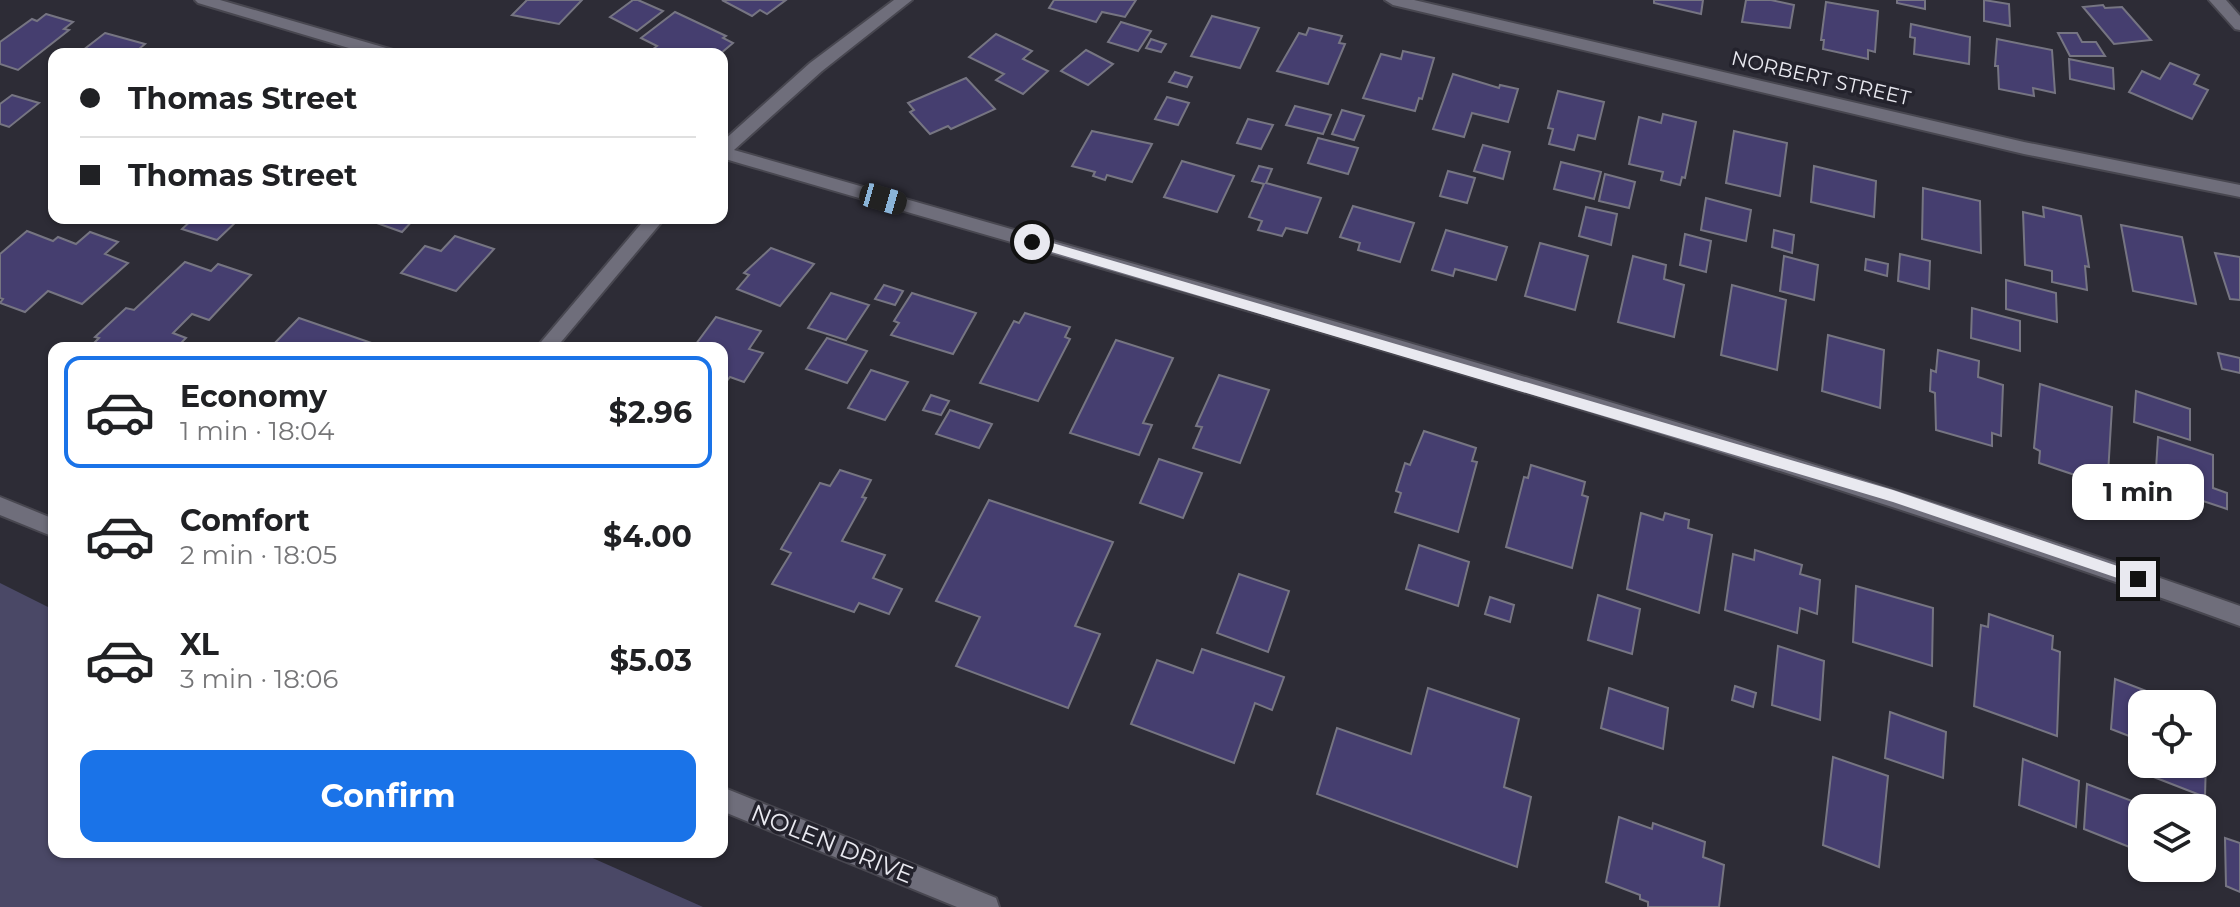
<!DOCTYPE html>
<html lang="en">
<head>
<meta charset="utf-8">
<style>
	:root { --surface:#fff; --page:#f2f2f2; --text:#202124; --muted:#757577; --line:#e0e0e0; --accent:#1a73e8 }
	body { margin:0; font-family:Montserrat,sans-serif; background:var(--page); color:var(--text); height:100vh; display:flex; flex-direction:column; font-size:30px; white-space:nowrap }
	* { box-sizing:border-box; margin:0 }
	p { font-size:26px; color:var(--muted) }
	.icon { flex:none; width:44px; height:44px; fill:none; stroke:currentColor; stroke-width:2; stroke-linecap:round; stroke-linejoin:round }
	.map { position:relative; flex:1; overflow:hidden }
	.sheet { position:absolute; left:48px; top:342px; width:680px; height:516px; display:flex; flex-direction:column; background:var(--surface); border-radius:16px; box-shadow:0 2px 6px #0004 }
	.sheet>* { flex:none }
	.top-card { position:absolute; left:48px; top:48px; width:680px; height:176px; border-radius:16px; box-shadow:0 2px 6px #0004; display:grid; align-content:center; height:176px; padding:0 32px; background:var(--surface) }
	.controls { position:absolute; left:2128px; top:690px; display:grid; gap:16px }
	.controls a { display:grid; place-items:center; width:88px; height:88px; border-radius:16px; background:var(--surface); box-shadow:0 2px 6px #0004; font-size:40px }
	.end { position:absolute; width:36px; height:36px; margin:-18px; border:10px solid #e9e9f0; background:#111; box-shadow:0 0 0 4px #111 }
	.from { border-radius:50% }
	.bubble { position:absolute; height:56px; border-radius:16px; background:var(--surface); box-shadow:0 2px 6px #0004; font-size:26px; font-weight:700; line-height:56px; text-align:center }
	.car { position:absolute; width:24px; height:48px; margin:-24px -12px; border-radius:10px; box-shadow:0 0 6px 2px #0007; background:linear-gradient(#222 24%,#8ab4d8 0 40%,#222 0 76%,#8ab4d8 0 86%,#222 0) }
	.top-card b { display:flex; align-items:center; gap:28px; height:76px; font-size:30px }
	.top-card b+b { border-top:2px solid var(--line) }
	.top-card i { width:20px; height:20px; background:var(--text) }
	ul { padding:14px 0 0; list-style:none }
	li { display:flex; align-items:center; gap:24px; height:112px; margin:0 16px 12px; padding:0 16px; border:4px solid transparent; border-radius:16px }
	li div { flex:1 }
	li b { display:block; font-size:30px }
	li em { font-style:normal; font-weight:700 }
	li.current { border-color:var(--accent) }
	li>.icon { width:72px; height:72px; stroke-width:1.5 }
	.button { display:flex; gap:16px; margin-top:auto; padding:16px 32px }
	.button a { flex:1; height:92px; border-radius:16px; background:var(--accent); color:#fff; font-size:32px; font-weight:700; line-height:92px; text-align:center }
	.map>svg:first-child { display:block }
	.green { fill:#4a4866 }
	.building { fill:#453e6f; stroke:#767582; stroke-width:2 }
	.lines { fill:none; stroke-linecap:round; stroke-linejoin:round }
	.minor-casing { stroke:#484750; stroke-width:4 }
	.minor { fill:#6f6e7b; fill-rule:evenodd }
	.route { fill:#e9e9f0 }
	.labels { text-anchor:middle; stroke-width:7; stroke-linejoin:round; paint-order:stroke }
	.street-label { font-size:20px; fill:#e9e9f0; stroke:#23222c }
	.near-street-label { font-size:24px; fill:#e9e9f0; stroke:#23222c }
</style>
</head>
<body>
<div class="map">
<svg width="2240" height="907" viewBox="0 0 2240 907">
	<rect width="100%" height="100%" fill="#2d2c36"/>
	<!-- green -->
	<path class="green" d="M0,583l54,27v242h525l124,55h-703z"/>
	<!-- building -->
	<g class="building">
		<path d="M527,0h55l-23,24 -47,-9z"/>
		<path d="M633,0h5l25,11 -26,20 -27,-14z"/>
		<path d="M722,0h64l-19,14 -7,-4 -8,6z"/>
		<path d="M1054,0h82l-11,17 -23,-5 -6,10 -47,-14z"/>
		<path d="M1654,0h49l-2,14 -47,-11z"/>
		<path d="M1746,0h25l23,5 -4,23 -48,-6z"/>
		<path d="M1897,0h28v9l-28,-6z"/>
		<path d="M1984,0l25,4 1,22 -26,-5z"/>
		<path d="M1826,2l52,9 -3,41 -7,-2v9l-45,-10 1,-9h-3z"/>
		<path d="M2103,5l2,3 17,-1 29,33 -37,4 -31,-37z"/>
		<path d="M675,12l51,24 -3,2 10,5 -13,11h-58l-9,-5 4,-3 -16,-8z"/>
		<path d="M46,14l27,8 -9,7 5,1 -51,40 -18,-6v-22l32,-23 5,2z"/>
		<path d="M1212,16l47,12 -19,40 -49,-12z"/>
		<path d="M1121,22l30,9 -13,20 -30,-9z"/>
		<path d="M1911,24l59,13 -1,27 -55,-10 1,-16 -5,-1z"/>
		<path d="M1309,28l33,8 -3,7 6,1 -17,40 -51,-13 22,-38 7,2z"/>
		<path d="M105,33l40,11 -12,10h-55z"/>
		<path d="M2058,33h19l5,9h14l9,14h-35z"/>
		<path d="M996,34l36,17 -9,8 25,12 -25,23 -27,-14 8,-6 -35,-17z"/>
		<path d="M1151,39l15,5 -5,8 -15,-4z"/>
		<path d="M1997,39l55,11 3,43 -22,-5 1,8 -35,-7 -1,-23h-3z"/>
		<path d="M1086,50l27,14 -25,21 -27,-14z"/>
		<path d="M1403,51l31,7 -12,41 -3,-1 -4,13 -52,-13 18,-44 20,5z"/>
		<path d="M2069,59l44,9 1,21 -44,-10z"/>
		<path d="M2170,63l29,12 -5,9 14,6 -16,29 -63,-27 13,-21 18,8z"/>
		<path d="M1175,72l17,5 -5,10 -18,-5z"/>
		<path d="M1453,74l46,14 1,-3 18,4 -10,33 -36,-9 -8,24 -31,-8z"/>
		<path d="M966,78l29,31 -44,20 -3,-3 -18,8 -20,-22 4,-2 -6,-7z"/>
		<path d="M1558,91l46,11 -9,37 -17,-4 -4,15 -25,-6 4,-15 -5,-1z"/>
		<path d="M12,95l27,8 -30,24 -9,-3v-20z"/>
		<path d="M1167,97l22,6 -11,22 -23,-6z"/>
		<path d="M1295,106l36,9 -8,19 -37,-9z"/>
		<path d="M1342,110l22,6 -10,24 -22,-6z"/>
		<path d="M1663,114l33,8 -11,56 -3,-1 -2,8 -19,-5 2,-8 -34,-8 10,-47 22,6z"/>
		<path d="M1248,119l25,6 -12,24 -24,-6z"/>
		<path d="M1092,131l60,13 -20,38 -25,-7 -2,5 -12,-4 2,-4 -23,-6z"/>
		<path d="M1734,131l53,12 -7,53 -54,-13z"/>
		<path d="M1318,138l40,10 -10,26 -40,-11z"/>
		<path d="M1483,145l27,7 -7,27 -29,-8z"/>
		<path d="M1182,161l52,15 -17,36 -53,-15z"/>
		<path d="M1561,162l40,10 -7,27 -40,-10z"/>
		<path d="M1259,166l13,3 -6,14 55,15 -14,35 -21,-5 -4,8 -24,-6 4,-9 -13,-4 15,-33 -12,-3z"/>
		<path d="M1814,166l62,15 -2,36 -63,-15z"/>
		<path d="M1448,171l27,7 -8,25 -27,-7z"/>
		<path d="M1605,174l30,8 -6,26 -30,-7z"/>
		<path d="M1923,188l57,13 1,52 -59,-14z"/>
		<path d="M1706,198l45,12 -5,31 -45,-11z"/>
		<path d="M1353,206l61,17 -14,39 -42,-12 2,-7 -20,-6z"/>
		<path d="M1586,207l31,7 -6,31 -32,-9z"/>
		<path d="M2043,207l38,9 8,51 -4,-1 2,24 -35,-8v-11l-27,-6 -2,-53 21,5z"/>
		<path d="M194,218h46l-23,22 -35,-11z"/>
		<path d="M363,218h52l-13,14z"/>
		<path d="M2121,225l61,12 14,67 -63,-13z"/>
		<path d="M1446,230l61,17 -11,33 -41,-11 -2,7 -21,-6z"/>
		<path d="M1774,230l20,5 -2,18 -20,-6z"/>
		<path d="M27,231l26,10 5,-4 18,7 14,-12 28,10 -13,12 23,9 -46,41 -34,-13 -23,21 -25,-9 3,-4 -3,-1v-44z"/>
		<path d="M1685,234l26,7 -5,31 -26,-7z"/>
		<path d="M455,236l39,13 -38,42 -55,-18 24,-27 16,5z"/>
		<path d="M1540,243l48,13 -13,54 -50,-14z"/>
		<path d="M771,248l43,16 -34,42 -43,-17 12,-14 -5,-2z"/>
		<path d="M2215,253l25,4v43l-10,-1z"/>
		<path d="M1900,254l30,7 -1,28 -31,-8z"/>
		<path d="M1633,256l33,9 -2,14 20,6 -10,52 -56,-15z"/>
		<path d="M1784,256l34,9 -4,35 -34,-9z"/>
		<path d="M1866,259l22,5 -1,12 -22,-6z"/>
		<path d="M185,262l26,9 7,-7 33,11 -42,45 -17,-6 -19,19 13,5 -10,10h-70l-12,-5 5,-5 -4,-1 31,-29 8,2z"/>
		<path d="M2006,280l50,13 1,29 -51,-13z"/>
		<path d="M884,285l19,6 -8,14 -20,-6z"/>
		<path d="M1732,285l54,15 -9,70 -56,-15z"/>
		<path d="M831,293l38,12 -23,35 -38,-12z"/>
		<path d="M912,293l64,20 -23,41 -62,-19 8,-12 -5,-2z"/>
		<path d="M1972,308l48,13v30l-49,-13z"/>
		<path d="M1025,313l45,14 -5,10 5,2 -32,62 -58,-18 34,-62 5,2z"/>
		<path d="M716,317l45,14 -12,18 14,4 -19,29 -14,-5 -4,5 -4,-1v-33h-29z"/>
		<path d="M299,318l87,30h-116z"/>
		<path d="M1828,335l56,15 -4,58 -58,-17z"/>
		<path d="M827,338l40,13 -20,32 -41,-14z"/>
		<path d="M1116,340l57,18 -30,65 9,2 -13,30 -69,-22z"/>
		<path d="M1938,350l41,11 -1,16 25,8 -2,51 -9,-3v13l-56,-16 -1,-37 -5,-2 1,-21 5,2z"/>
		<path d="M2218,353l22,5v15l-18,-4z"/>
		<path d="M871,370l37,12 -23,38 -37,-12z"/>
		<path d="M1219,375l50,15 -29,73 -47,-15 9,-21 -6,-1z"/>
		<path d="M2040,384l72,23 -4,67 -9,-3v12l-60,-20 1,-12 -6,-3z"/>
		<path d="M2136,391l54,18v31l-56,-18z"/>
		<path d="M931,395l18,6 -8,14 -18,-5z"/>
		<path d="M950,410l42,14 -13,24 -43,-14z"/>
		<path d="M1424,431l52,17 -4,13 5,1 -19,70 -63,-20 6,-19 -5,-2 9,-28 5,2z"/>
		<path d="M2158,437l55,18v33l14,5v16l-72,-24z"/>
		<path d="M1159,459l43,14 -19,45 -43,-15z"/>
		<path d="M1531,465l54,17 -3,13 6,2 -16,71 -66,-21 18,-70 4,1z"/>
		<path d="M840,470l31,10 -9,17 4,1 -24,43 43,14 -12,23 29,11 -13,25 -30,-11 -5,9 -82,-28 19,-31 -10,-4 39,-66 10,3z"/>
		<path d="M989,500l124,42 -38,84 25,8 -32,74 -112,-42 24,-49 -44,-16z"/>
		<path d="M1641,513l22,7 2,-7 24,7 -1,8 24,7 -13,78 -72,-24z"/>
		<path d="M1419,545l50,17 -11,44 -52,-17z"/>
		<path d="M1755,550l47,15 -2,9 20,6 -3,34 -17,-6 -3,25 -72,-23 8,-56 21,6z"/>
		<path d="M1239,574l50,17 -21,61 -51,-19z"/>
		<path d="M1856,586l77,22 -1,58 -79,-24z"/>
		<path d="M1598,595l42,14 -8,45 -44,-14z"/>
		<path d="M1490,597l24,8 -4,17 -25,-8z"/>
		<path d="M1989,614l64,22 -1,13 8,3 -3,84 -83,-30 7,-81 7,2z"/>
		<path d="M1778,646l46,15 -4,59 -48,-15z"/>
		<path d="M1202,649l82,28 -12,33 -17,-7 -21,60 -103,-39 26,-64 36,13z"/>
		<path d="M2115,679l65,25h-38v37l-31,-12z"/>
		<path d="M1735,686l21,7 -3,14 -21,-7z"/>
		<path d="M1428,688l91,31 -15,68 27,10 -14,70 -200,-73 20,-66 74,26z"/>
		<path d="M1609,688l59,20 -5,41 -62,-21z"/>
		<path d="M1890,712l56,20 -3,46 -58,-20z"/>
		<path d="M1833,757l55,19 -9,91 -56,-22z"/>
		<path d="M2202,758l4,1 -1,38 -59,-23 1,-10h55z"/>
		<path d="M2023,759l56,22 -3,46 -57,-22z"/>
		<path d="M2087,784l61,23 -6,1v44l-58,-23z"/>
		<path d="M1619,817l33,12 1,-6 52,19 -2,15 21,8 -5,42h-71v-5l-8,-3v-4l-34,-13z"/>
		<path d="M2225,838l15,5v49l-14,-6z"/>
	</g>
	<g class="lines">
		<defs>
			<g id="minor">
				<path d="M195,0h25l173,50 2,4h-26l-171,-51z"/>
				<path d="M894,0h18l-90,71 -88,79c504,145 1012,281 1506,456v20c-498,-180 -1010,-319 -1518,-468v-16l88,-79z"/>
				<path d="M1385,0h29l610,142 216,43v12l-216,-43 -631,-149z"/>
				<path d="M2209,0h17l14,16v14l-5,-1z"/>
				<path d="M646,218h19l-109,130h-20z"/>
				<path d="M0,497l54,22v18l-54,-22z"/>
				<path d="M722,787l274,111 3,9h-42l-235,-96z"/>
			</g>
		</defs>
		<!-- minor casing -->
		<use href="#minor" class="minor-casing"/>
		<!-- minor -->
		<use href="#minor" class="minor"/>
	</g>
	<!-- route -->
	<path class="route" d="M1032,237l861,253 245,83 7,6 -7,6 -245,-83 -865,-257 -2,-3z"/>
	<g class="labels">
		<!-- street labels -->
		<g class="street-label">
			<text transform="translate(1821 78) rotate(13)" y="7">NORBERT STREET</text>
		</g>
		<!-- near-street labels -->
		<g class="near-street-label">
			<text transform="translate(832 844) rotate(22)" y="8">NOLEN DRIVE</text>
		</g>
	</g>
</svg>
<div class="controls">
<a><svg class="icon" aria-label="locate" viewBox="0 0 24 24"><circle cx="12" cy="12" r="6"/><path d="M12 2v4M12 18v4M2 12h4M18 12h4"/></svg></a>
<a><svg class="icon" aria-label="layers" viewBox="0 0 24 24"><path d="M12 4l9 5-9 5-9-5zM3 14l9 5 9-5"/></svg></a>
</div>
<i class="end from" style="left:1032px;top:242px"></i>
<i class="end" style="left:2138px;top:579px"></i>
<div class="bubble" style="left:2072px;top:464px;width:132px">1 min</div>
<i class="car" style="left:883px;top:199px;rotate:106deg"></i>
<div class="top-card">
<b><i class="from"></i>Thomas Street</b>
<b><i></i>Thomas Street</b>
</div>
<section class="sheet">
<ul>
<li class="current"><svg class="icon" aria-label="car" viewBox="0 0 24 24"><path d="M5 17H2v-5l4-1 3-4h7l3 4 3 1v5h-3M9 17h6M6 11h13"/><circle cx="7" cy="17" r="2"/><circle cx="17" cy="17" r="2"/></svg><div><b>Economy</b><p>1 min · 18:04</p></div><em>$2.96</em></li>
<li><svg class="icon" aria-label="car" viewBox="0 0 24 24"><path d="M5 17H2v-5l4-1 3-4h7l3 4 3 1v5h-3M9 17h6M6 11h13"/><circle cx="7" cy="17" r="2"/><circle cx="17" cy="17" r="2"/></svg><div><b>Comfort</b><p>2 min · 18:05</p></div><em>$4.00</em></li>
<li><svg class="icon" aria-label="car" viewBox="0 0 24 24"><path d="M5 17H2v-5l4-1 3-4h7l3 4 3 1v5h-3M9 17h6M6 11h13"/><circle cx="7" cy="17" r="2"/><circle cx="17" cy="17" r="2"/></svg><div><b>XL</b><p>3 min · 18:06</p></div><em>$5.03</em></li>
</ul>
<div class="button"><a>Confirm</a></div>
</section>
</div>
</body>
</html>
